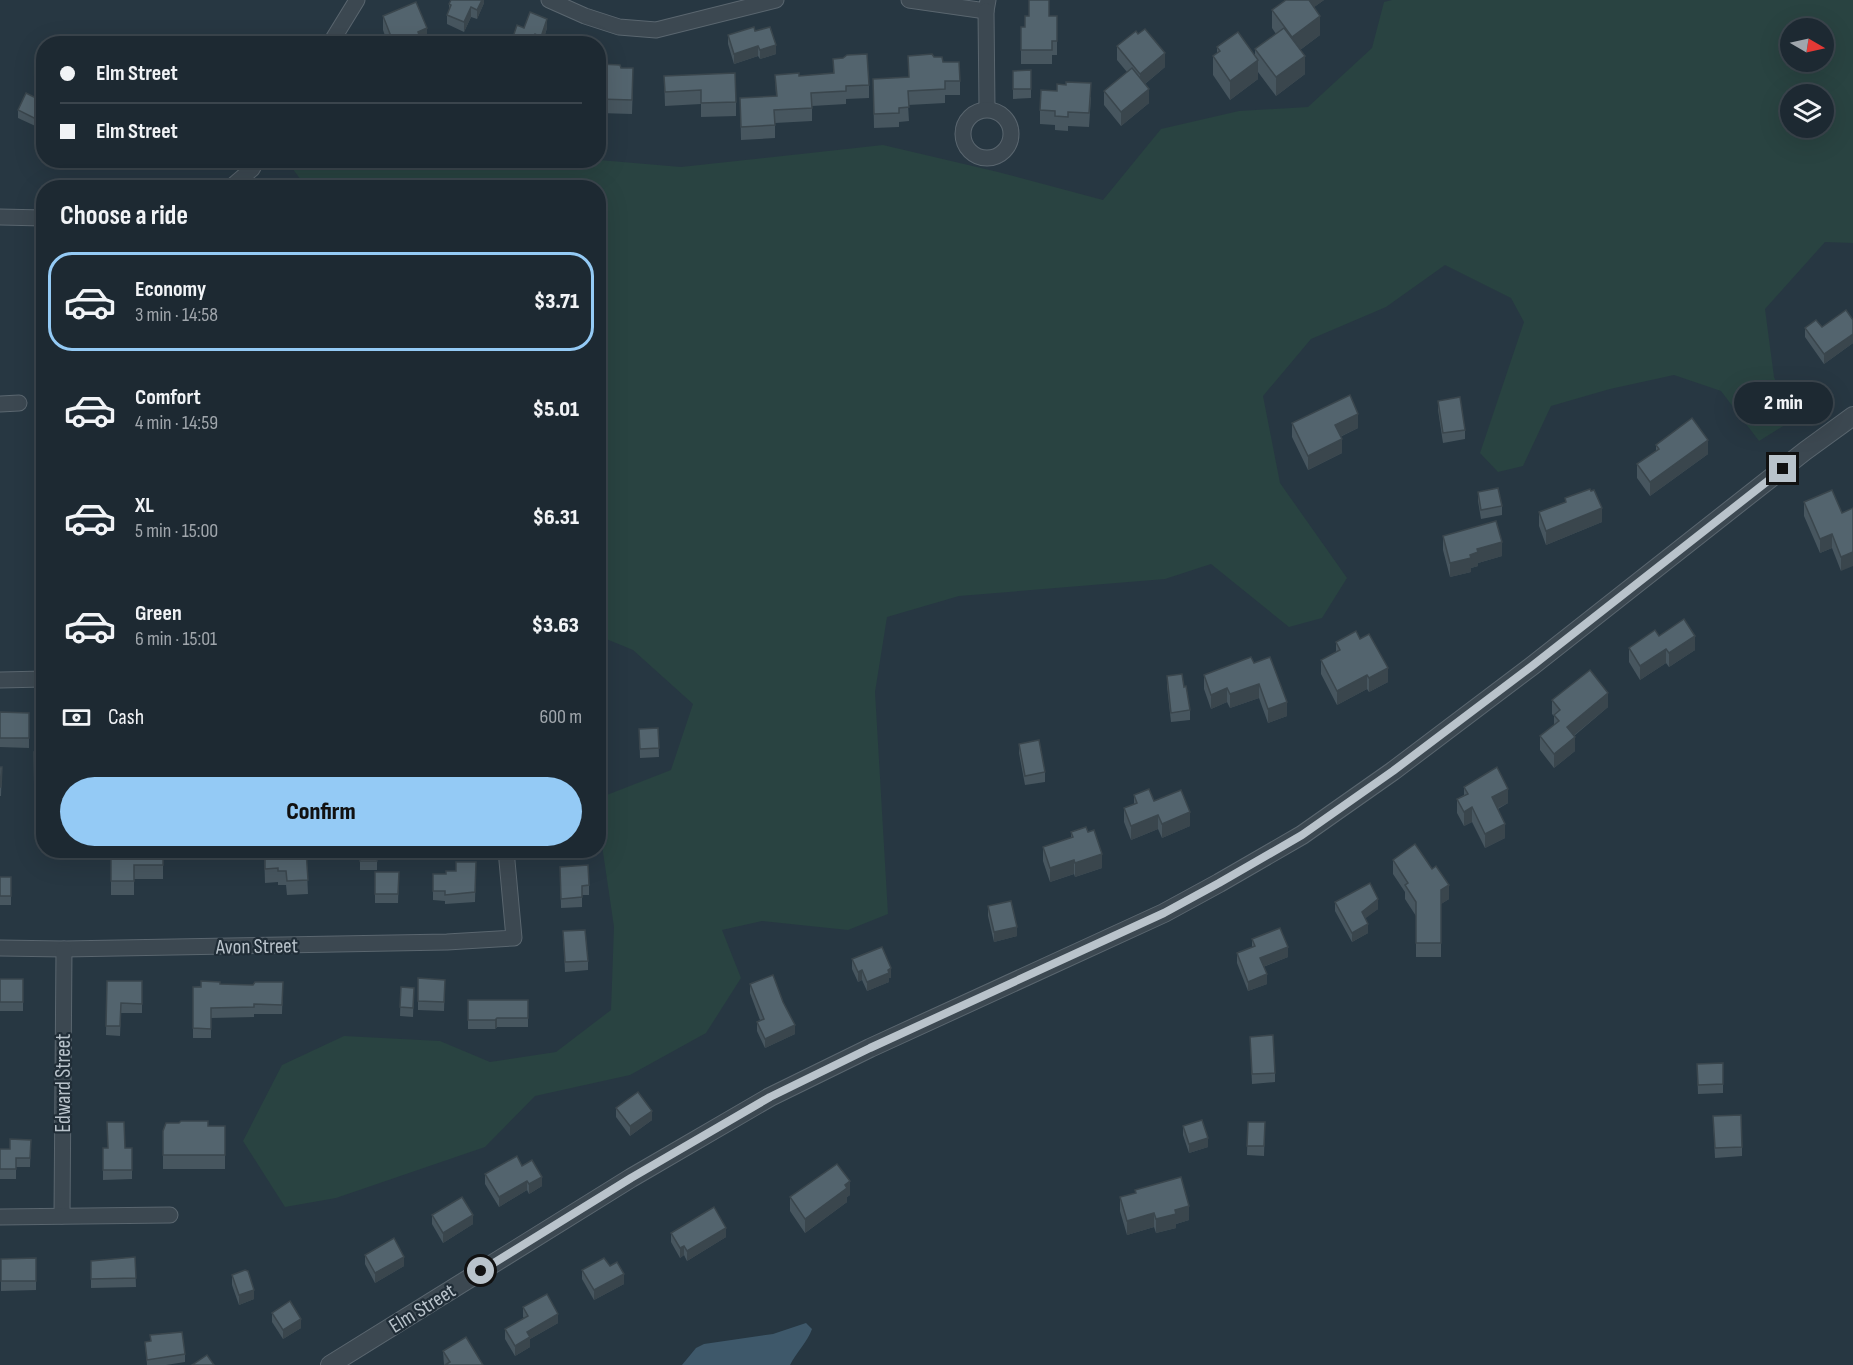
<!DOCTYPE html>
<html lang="en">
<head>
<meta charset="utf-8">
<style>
	:root { --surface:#1d2932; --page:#25313a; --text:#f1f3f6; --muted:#a0a6ac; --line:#3b454d; --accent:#94caf5 }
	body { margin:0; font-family:"Sofia Sans Condensed",sans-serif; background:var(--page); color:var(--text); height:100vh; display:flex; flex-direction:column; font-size:22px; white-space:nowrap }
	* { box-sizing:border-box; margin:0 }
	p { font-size:20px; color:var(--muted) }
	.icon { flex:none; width:33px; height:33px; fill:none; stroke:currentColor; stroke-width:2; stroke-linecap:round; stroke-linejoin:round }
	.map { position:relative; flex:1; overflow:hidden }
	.drawer { position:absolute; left:36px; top:180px; width:570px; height:678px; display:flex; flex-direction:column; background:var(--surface); border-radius:24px; box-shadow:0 6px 24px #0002,0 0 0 2px var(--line) }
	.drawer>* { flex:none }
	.guide { position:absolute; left:36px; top:36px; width:570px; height:132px; border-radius:24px; box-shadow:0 6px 24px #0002,0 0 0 2px var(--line); display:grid; align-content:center; height:132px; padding:0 24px; background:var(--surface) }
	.needle { width:39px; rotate:99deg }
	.tools { position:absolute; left:1780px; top:18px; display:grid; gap:12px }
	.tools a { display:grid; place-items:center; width:54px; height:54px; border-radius:50%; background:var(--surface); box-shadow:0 6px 24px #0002,0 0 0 2px var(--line); font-size:30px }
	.end { position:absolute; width:27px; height:27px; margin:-14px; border:8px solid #b9c3cb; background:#111; box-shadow:0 0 0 3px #111 }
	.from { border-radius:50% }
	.bubble { position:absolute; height:42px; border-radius:21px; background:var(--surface); box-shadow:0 6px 24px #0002,0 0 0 2px var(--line); font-size:20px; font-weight:800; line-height:42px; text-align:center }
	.guide b { display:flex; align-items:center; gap:21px; height:57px; font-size:22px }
	.guide b+b { border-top:2px solid var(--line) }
	.guide i { width:15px; height:15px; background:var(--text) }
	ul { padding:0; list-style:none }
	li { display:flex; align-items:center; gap:18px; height:99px; margin:0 12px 9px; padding:0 12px; border:3px solid transparent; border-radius:24px }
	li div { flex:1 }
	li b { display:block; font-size:22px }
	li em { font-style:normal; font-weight:800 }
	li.active { border-color:var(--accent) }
	li>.icon { width:54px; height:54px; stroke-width:1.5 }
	h2 { padding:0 24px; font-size:27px; line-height:72px }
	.pay { display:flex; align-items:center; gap:15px; height:66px; padding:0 24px; font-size:22px }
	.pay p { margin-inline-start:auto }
	.primary-button { display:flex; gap:12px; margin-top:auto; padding:12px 24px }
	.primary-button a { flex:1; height:69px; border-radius:36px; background:var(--accent); color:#111; font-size:24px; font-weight:800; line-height:69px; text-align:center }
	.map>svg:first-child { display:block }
	.green { fill:#294341; fill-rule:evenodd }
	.water { fill:#3e586a }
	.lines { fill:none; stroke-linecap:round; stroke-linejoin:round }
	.minor-casing { stroke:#5a666f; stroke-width:17 }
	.tertiary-casing { stroke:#5a666f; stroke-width:20 }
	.minor { stroke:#3c4851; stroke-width:15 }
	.tertiary { stroke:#3c4851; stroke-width:18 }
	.wall { fill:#47565f }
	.shaded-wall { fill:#3a464d }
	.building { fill:#53646e; stroke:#3a464d; stroke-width:1.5 }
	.route { stroke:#b9c3cb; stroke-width:8 }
	.labels { text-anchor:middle; stroke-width:4.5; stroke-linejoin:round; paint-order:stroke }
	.street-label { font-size:21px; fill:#b9c3cb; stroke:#202d37 }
</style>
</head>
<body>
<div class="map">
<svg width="1853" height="1365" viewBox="0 0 1853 1365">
	<rect width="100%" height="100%" fill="#273742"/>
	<!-- green -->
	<path class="green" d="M1392,0h461v243l-28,-1 -60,67 9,68 19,43 -34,21 -38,-50 -47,-16 -64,14 -59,17 -28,60 -25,6 -18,-19 44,-131 -13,-24 -66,-33 -59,42 -75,32 -48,57 17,87 67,95 -25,40 -33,9 -78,-63 -46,15 -206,17 -72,21 -12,75 13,222 -40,16 -86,-9 -40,9 19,48 -35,55 -76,42 -95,21 -50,51 -149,51 -51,9 -42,-66 39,-76 62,-29 96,5 50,21 66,-10 55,-42 3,-83 -15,-102v-27l72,-28 22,-66 -60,-54 -34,-14 -1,-448 -292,-1 -19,-26 312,-1 82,7 202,-22 115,27 105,28 58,-71 78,-18 69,-4 64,-59 12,-46zM1791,28h33v34h-33zM1791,94h33v34h-33z"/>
	<!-- water -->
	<path class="water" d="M806,1323l6,6c-4,12 -16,24 -22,36h-108l14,-17 8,-4 69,-10z"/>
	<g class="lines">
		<defs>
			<g id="minor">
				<path d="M549,0l36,16 34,11 37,3 120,-30"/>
				<path d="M909,0l77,11 2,-11"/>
				<path d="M986,11l1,98"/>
				<path d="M330,44l27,-44"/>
				<circle cx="987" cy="134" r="24"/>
				<path d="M230,188l22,-19 5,-9"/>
				<path d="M0,217l44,1"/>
				<path d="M0,404l19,-1"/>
				<path d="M0,680l44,-1"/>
				<path d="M0,948l64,1 383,-7 67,-4 -8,-88"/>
				<path d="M62,1216l2,-267"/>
				<path d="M0,1217l170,-2"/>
			</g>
			<path id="tertiary" d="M330,1365l301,-187 139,-81 100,-49 294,-135 55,-30 83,-48 91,-64 139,-105 273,-215 48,-35"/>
		</defs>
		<!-- minor casing -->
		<use href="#minor" class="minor-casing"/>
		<!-- tertiary casing -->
		<use href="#tertiary" class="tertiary-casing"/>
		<!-- minor -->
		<use href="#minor" class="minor"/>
		<!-- tertiary -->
		<use href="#tertiary" class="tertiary"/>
	</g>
	<!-- wall -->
	<g class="wall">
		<path d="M484,0v3l-7,16 -6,-2 -7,15 -17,-8v-9l2,-4v-7z"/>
		<path d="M1286,0h38l-10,7 6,28 -20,15 5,24 -29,22 -18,-24v7l-28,21 -17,-25v-19l4,-3v-6l38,9v-7l21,-15 -4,-6v-18z"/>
		<path d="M383,16l44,26 -4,2h-35l-5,-14z"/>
		<path d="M1049,16h8v39h-5v9h-31v-37h4z"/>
		<path d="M524,28h23l-5,16h-31z"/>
		<path d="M755,31l21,23 -16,5 -2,-3 -24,8 -6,-20v-9z"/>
		<path d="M1117,46l48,21 -20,17 4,19 -28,23 -17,-21v-14l23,-19 -10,-12z"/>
		<path d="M44,51v23l-5,-6v-14z"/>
		<path d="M908,56l26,1 9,5 17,19v14h-15v8l-37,2 1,16 -10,1v5l-25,1 -1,-49 36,-2z"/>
		<path d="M833,59l36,26v13l-23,1v5l-34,2v15l-37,2v15l-34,2 -1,-42 36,-2 -1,-21 24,1 34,-3z"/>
		<path d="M599,64l22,4 12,14 -1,32 -33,-1 -1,17z"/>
		<path d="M1031,70v28l-18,1v-28z"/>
		<path d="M664,76l72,26v14l-35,1v-13l-36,2z"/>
		<path d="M1091,97l-2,30 -21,-1v5l-13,-1v-5l-15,-1v-14z"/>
		<path d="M44,102v28l-26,-12v-8z"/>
		<path d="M1853,320v23l-29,21 -19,-27v-9l17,-1z"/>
		<path d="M1438,401l27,29v9l-22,4 -5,-33z"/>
		<path d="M1292,423l66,5 -18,9 2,16 -34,17 -16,-33z"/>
		<path d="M1656,445l52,9 -58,42 -13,-18v-14l19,-13z"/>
		<path d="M1478,492l24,14v9l-21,4 -3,-18z"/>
		<path d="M1565,498l37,24 -56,23 -7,-19v-14l26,-10z"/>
		<path d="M1804,502l38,11 -1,58 -9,-23 -12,5 -16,-37z"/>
		<path d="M1443,536l59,20 -24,7v3l-7,2v4l-21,5 -7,-27z"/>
		<path d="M1659,636l36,14 -26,17 -3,-4 -26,17 -11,-18v-14z"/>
		<path d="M1360,639l28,43 -19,10 -2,-3 -30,16 -16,-31v-14l15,-8v-10z"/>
		<path d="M1254,663l33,53 -19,7 -9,-25 -29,10 -3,-6 -16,7 -7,-20v-14z"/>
		<path d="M1167,676l17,11 6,23v10l-19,2 -4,-36z"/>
		<path d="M1552,700l56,7 -34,29 1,15 -21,17 -14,-18v-14l14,-11v-9l-2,-2z"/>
		<path d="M0,712l29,1v35l-29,-1z"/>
		<path d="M658,728l1,29 -19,1 -1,-29z"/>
		<path d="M1019,744l26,28v10l-20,3 -6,-32z"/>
		<path d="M34,752h10v54h-9z"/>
		<path d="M0,767h2l-1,29h-1z"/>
		<path d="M1464,787l44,16 -10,6 7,29 -20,10 -13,-26 -8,4 -7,-13v-14l7,-4z"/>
		<path d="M1134,795l20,6 36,25 -28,12 -4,-9 -27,11 -7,-18v-14l10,-4z"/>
		<path d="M1071,832h17l14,36 -27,9 -1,-3 -24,8 -7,-21v-14l28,-9z"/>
		<path d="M111,850h52v29h-29v16h-23z"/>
		<path d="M264,850h42l2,44 -21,1 -1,-10h-8v-3l-13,1z"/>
		<rect x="360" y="850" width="17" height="20"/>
		<path d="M1393,860l39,9 17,30 -8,5v53h-25v-41l-11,-17v-7l-12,-18z"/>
		<path d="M476,862l-1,40 -30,2v-3l-12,-1v-26h13l10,-3z"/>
		<path d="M560,867l29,18v10h-7v12l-21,1z"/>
		<path d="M375,872h24l-1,31h-23z"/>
		<rect x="0" y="877" width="11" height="28"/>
		<path d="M1335,902l43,7 -13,9 3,15 -16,9 -17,-31z"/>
		<path d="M988,906l29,30 -23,6 -6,-26z"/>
		<path d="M563,931l25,30v9l-23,2z"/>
		<path d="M1252,939l36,18 -25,10 4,17 -19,7 -11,-28v-10l15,-6z"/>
		<path d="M852,959l39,19h-2v4l-22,9 -5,-11 -4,2 -6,-13z"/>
		<path d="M418,978l27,2 -1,31 -26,-1z"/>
		<rect x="0" y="979" width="23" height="32"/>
		<path d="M107,981h35v32h-21l-1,23 -14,-1z"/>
		<path d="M283,982l-1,32h-28v3l-43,1v20h-18v-51l27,-3 33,1z"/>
		<path d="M750,984l45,50 -30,14 -8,-17v-9l3,-2 -10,-27z"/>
		<path d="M401,987l13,1 -1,29 -13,-1z"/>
		<path d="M468,1000h60v27h-31l-2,2h-27z"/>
		<path d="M1250,1037l25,36v9l-23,2z"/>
		<path d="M1723,1063v30l-25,1 -1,-30z"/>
		<path d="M616,1108l36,12 -22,16 -14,-19z"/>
		<path d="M1713,1116l29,31v9l-27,2z"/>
		<path d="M1248,1122h17l-1,34 -17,-1z"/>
		<path d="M208,1126h17v43h-62v-38z"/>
		<path d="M1183,1126l25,21 -19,6 -6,-18z"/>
		<path d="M31,1140l-1,27h-14v12h-16v-30h10z"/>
		<path d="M103,1148h29v31l-29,1z"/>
		<path d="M522,1166l20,20 -13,8 -2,-4 -28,17 -14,-23v-10z"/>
		<path d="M1135,1190l54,30 -13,4v4l-20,5 -2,-6 -27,8 -7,-24v-14l15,-4z"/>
		<path d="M850,1195l-3,2v5l-42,31 -15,-22v-14z"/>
		<path d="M432,1215l41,9 -30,19 -11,-19z"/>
		<path d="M671,1233l55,4 -39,24 -3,-6 -4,3 -9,-16z"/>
		<path d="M365,1255l39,11 -29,17 -10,-19z"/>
		<path d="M135,1257l1,30 -45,1v-27z"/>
		<path d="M36,1258v32l-35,1v-32z"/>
		<path d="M610,1266l14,18 -30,16 -12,-21v-9z"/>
		<path d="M232,1275l22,24 -15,6 -7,-20z"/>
		<path d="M523,1307l35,16 -28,16v8l-15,9 -10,-17v-10l19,-11 -1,-1z"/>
		<path d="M272,1313l29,15 -18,11 -11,-17z"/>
		<path d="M150,1335l35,19v8l-19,3h-19l-2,-23 5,-1z"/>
		<path d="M443,1351l40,14h-39z"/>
	</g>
	<!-- shaded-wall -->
	<g class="shaded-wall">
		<path d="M482,0h2v3l-7,16v-9z"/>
		<path d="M1306,0h18l-18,13z"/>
		<path d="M471,7v10l-7,15v-10z"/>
		<path d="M1320,16v19l-28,21v-19z"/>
		<path d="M547,19v9l-5,16h-1v-7z"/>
		<path d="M427,28v14l-4,2h-24l19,-12z"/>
		<path d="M535,34v10h-4z"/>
		<path d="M776,45v9l-16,5v-9z"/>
		<path d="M758,46v10l-24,8v-10z"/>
		<path d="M1165,53v14l-25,21v-14z"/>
		<path d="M1305,56v18l-29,22v-19z"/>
		<path d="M1258,60v19l-28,21v-19z"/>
		<path d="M1149,89v14l-28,23v-14z"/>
		<path d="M1853,334v9l-29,21v-10z"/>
		<path d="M1358,414v14l-23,11v-14z"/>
		<path d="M1342,439v14l-34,17v-14z"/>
		<path d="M1708,440v14l-58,42v-14z"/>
		<path d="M1602,508v14l-56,23v-14z"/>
		<path d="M1832,534v14l-12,5v-14z"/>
		<path d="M1502,542v14l-24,7v3l-7,2v4l-21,5v-14l20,-8 7,-6z"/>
		<path d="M1853,552v14l-12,5v-14z"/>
		<path d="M1695,636v14l-26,17v-14z"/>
		<path d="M1666,649v14l-26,17v-14z"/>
		<path d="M1388,668v14l-19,10v-14z"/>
		<path d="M1367,675v14l-30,16v-14z"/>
		<path d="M1259,684v14l-29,10v-14z"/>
		<path d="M1227,688v14l-16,7v-14z"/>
		<path d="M1608,693v14l-41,34v-14z"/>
		<path d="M1287,702v14l-19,7v-14z"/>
		<path d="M1575,737v14l-21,17v-14z"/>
		<path d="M1508,789v14l-16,8v-14z"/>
		<path d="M1472,807v15l-8,4v-14z"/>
		<path d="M1190,812v14l-28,12v-14z"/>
		<path d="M1158,815v14l-27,11v-14z"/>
		<path d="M1505,824v14l-20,10v-14z"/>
		<path d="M1102,854v14l-27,9v-14z"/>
		<path d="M1074,860v14l-24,8v-14z"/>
		<path d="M1449,885v14l-8,5v-14z"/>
		<path d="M1378,899v10l-16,12v-9z"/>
		<path d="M1368,924v9l-16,9v-9z"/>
		<path d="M1017,927v9l-23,6v-10z"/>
		<path d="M1288,947v10l-28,11v-10z"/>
		<path d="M891,968v10h-2v4l-22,9v-9z"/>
		<path d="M862,970v10l-4,2v-10z"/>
		<path d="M1267,974v10l-19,7v-9z"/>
		<path d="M497,1018v9l-2,2v-9z"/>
		<path d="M795,1025v9l-30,14v-9z"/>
		<path d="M652,1111v9l-22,16v-10z"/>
		<path d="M1208,1138v9l-19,6v-9z"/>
		<path d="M542,1177v9l-13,8v-10z"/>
		<path d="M527,1181v9l-28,17v-10z"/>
		<path d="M850,1181v14l-3,2v5l-42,31v-14z"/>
		<path d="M1189,1206v14l-13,4v4l-20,5v-14l19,-9z"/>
		<path d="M1154,1213v14l-27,8v-14z"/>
		<path d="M473,1215v9l-30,19v-10z"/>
		<path d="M726,1228v9l-39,24v-10z"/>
		<path d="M684,1246v9l-4,3v-10z"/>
		<path d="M404,1257v9l-29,17v-10z"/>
		<path d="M624,1274v10l-30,16v-10z"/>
		<path d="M254,1290v9l-15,6v-10z"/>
		<path d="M558,1314v9l-28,16v8l-15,9v-10l12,-14z"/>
		<path d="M301,1319v9l-18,11v-9z"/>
	</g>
	<!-- building -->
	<g class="building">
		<path d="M451,0h31l-5,10 -6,-3 -7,15 -17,-7 4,-10 -2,-1z"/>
		<path d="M1029,0h20v16h8v25h-5v9h-31v-23h4v-11h4z"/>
		<path d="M1286,0h23l11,16 -28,21 -20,-27z"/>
		<path d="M416,2l11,26 -9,4 1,3 -20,9h-5l-11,-28z"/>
		<path d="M530,12l17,7 -6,18 -6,-3 -4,10h-18l-2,-1 6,-18 7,3z"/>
		<path d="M754,27l1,4 15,-4 6,18 -16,5 -2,-4 -24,8 -6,-19z"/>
		<path d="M1284,28l21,28 -29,21 -21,-28z"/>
		<path d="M1145,29l20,24 -25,21 -23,-28 19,-15 2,3z"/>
		<path d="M1238,32l20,28 -28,21 -17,-25 7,-5 -3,-4z"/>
		<path d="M69,35l6,9h-20z"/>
		<path d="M110,36l5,8h-15z"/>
		<path d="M44,51v9l-5,-6z"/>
		<path d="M867,54l2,31 -23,1v5l-35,2 1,15 -38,2 1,15 -34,2 -1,-29 37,-2 -2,-21 24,-2v3l35,-3 -1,-14 10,-1 4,-3z"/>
		<path d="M932,54l2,3h8l1,5h16l1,19h-15v8l-37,2 1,16 -10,1v5l-25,1 -1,-35 36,-2 -1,-21z"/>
		<path d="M599,64l21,1 1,3h12l-1,32 -33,-1 -1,17z"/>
		<path d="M1132,68l17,21 -28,23 -17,-21z"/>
		<path d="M1031,70v19h-18v-18z"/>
		<path d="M735,73l1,29 -35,1v-13l-36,2 -1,-16z"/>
		<path d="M1066,82l25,1 -2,30 -21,-1v5l-13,-1v-5l-15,-1 1,-20 16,1v-7l9,1z"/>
		<path d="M26,93l18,9v21l-26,-13z"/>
		<path d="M1846,310l7,10v14l-29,20 -19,-26 11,-8 6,7z"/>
		<path d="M1350,395l8,19 -23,11 7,14 -34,17 -16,-33z"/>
		<path d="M1460,397l5,33 -22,3 -5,-32z"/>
		<path d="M1692,418l16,22 -58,42 -13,-18 22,-15 -3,-4z"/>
		<path d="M1498,488l4,18 -21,4 -3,-18z"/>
		<path d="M1590,489l1,2 3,-1 8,18 -56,23 -7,-19 27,-10 -1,-4z"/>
		<path d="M1832,490l10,23 11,-5v44l-12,5 -9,-23 -12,5 -16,-37z"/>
		<path d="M1496,521l6,21 -25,7 1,3 -8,3 1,3 -21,5 -7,-27z"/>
		<path d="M1684,619l11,17 -26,17 -3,-4 -26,17 -11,-18 26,-18 4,6z"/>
		<path d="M1356,631l4,8 9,-5 19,34 -19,10 -2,-3 -30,16 -16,-31 19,-10 -4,-8z"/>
		<path d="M1251,657l3,6 16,-6 17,45 -19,7 -9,-25 -29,10 -3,-6 -16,7 -7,-20z"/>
		<path d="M1590,670l18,23 -41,34 8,10 -21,17 -14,-18 19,-15 -5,-6 6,-5 -8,-10z"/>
		<path d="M1182,674l2,13 2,-1 4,24 -19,3 -4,-37z"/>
		<path d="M0,712l29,1v25h-29z"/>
		<path d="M658,728l1,20 -19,1 -1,-20z"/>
		<path d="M1039,740l6,32 -20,4 -6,-32z"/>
		<path d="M34,752h10v44l-9,1z"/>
		<path d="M0,767h2l-1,20h-1z"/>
		<path d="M1497,767l11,22 -16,8 13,27 -20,10 -13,-27 -8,5 -7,-13 11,-5 -4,-7z"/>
		<path d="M1149,789l5,12 27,-11 9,22 -28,12 -4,-9 -27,11 -7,-18 13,-5 -3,-8z"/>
		<path d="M1086,827l2,5 6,-2 8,24 -27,9 -1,-3 -24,8 -7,-21 30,-10 -2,-5z"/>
		<path d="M1415,844l17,25 4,-3 13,19 -8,5v53h-25v-41l-11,-17 3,-2 -15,-23z"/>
		<path d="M111,850h52v15h-29v16h-23z"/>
		<path d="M265,850h41l2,30 -21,1 -1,-10h-8v-3l-13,1z"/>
		<rect x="360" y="850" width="17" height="11"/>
		<path d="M456,862h20l-1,30 -30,3v-4h-12v-17h13v-3h10z"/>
		<path d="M588,865l1,20 -7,1v11l-21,2 -1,-32z"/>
		<path d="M375,872h24l-1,22h-23z"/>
		<rect x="0" y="877" width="11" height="19"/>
		<path d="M1370,883l8,16 -16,13 6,12 -16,9 -17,-31z"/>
		<path d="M1011,901l6,26 -23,5 -6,-26z"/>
		<path d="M1280,928l8,19 -28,11 7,16 -19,8 -11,-29 18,-7 -3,-7z"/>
		<path d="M585,930l3,31 -23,1 -2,-31z"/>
		<path d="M882,947l9,21 -3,2 1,3 -22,9 -5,-12 -4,2 -6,-13z"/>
		<path d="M773,975l10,27 12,23 -30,14 -8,-17 7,-3 -14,-35z"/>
		<path d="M418,978l27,2 -1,22 -26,-1z"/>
		<rect x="0" y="979" width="23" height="23"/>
		<path d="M107,981h35v23l-21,-1 -1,23h-14z"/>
		<path d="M201,981l19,1v2l33,1 2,-3h28l-1,23 -28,-1v3l-43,1v21l-18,-1v-41h8z"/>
		<path d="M401,987l13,1 -1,20 -13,-1z"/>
		<path d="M468,1000h60v18h-31l-2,2h-27z"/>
		<path d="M1273,1035l2,38 -23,1 -2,-37z"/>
		<path d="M1723,1063v21l-25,1 -1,-21z"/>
		<path d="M638,1092l14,19 -22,15 -14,-18z"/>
		<path d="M1741,1115l1,32 -27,1 -2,-32z"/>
		<path d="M1202,1120l6,18 -19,6 -6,-18z"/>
		<path d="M181,1121h27v5h17v29h-62v-24l3,-8h13z"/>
		<path d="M107,1122h17l1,26h7v22h-29v-22h5z"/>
		<path d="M1248,1122h17l-1,24h-17z"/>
		<path d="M10,1139l21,1 -1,18h-14v11h-16v-20h10z"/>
		<path d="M517,1156l5,10 10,-6 10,17 -13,7 -2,-3 -28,16 -14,-23z"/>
		<path d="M837,1164l13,17 -5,4 2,3 -42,31 -15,-22z"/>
		<path d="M1181,1177l8,29 -14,4 1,4 -20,5 -2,-6 -27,8 -7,-24 16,-4 -1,-3z"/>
		<path d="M462,1197l11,18 -30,18 -11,-18z"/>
		<path d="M714,1207l12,21 -39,23 -3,-5 -4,2 -9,-15z"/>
		<path d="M394,1238l10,19 -29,16 -10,-18z"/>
		<path d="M135,1257l1,21 -45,1v-18z"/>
		<path d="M36,1258v23h-35v-22z"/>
		<path d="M604,1258l6,8 7,-4 7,12 -30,16 -12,-20z"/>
		<path d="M245,1270l3,1 6,19 -15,5 -7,-20z"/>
		<path d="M547,1294l11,20 -31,18 3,5 -15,9 -10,-17 23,-13 -5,-9z"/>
		<path d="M290,1301l11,18 -18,11 -11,-17z"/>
		<path d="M182,1332l3,22 -38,6 -2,-18 6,-1 -1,-6z"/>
		<path d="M466,1337l17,28h-38l5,-3 -7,-11z"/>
		<path d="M207,1355l7,10h-22z"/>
	</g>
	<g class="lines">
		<!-- route -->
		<path class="route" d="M481,1271l150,-93 139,-81 100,-49 294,-135 55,-30 83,-48 91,-64 139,-105 251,-197"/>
	</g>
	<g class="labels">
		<!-- street labels -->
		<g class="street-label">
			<text transform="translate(257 946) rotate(-1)" y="7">Avon Street</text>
			<text transform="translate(63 1083) rotate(-90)" y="7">Edward Street</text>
			<text transform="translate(422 1308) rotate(-32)" y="7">Elm Street</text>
		</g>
	</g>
</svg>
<div class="tools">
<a><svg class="needle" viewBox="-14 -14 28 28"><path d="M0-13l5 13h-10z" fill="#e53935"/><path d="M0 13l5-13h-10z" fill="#a0a6ac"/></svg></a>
<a><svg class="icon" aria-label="layers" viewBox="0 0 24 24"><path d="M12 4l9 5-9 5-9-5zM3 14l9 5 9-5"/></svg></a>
</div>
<i class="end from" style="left:481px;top:1271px"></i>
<i class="end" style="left:1783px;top:469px"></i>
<div class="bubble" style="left:1734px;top:382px;width:99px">2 min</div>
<div class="guide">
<b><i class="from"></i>Elm Street</b>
<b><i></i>Elm Street</b>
</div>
<section class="drawer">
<h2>Choose a ride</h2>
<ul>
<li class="active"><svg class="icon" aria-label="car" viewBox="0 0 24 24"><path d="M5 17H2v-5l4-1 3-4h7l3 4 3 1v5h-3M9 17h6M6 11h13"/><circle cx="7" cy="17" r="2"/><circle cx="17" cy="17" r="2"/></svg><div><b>Economy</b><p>3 min · 14:58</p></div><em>$3.71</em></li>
<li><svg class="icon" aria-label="car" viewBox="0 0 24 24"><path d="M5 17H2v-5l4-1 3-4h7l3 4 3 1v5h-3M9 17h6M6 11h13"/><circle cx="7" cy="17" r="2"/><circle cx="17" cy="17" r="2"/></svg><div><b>Comfort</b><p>4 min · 14:59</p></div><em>$5.01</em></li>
<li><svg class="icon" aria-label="car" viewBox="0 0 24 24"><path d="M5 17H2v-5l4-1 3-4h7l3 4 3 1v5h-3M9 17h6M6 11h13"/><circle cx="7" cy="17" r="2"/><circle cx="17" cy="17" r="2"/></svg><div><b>XL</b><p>5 min · 15:00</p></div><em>$6.31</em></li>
<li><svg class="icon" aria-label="car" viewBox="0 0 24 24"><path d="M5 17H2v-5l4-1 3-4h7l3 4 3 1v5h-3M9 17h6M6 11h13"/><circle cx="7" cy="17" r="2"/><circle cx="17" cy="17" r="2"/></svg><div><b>Green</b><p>6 min · 15:01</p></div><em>$3.63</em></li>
</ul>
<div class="pay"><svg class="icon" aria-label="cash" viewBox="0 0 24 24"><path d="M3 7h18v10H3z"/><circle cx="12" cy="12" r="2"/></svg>Cash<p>600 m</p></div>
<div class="primary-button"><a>Confirm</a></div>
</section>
</div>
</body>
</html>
